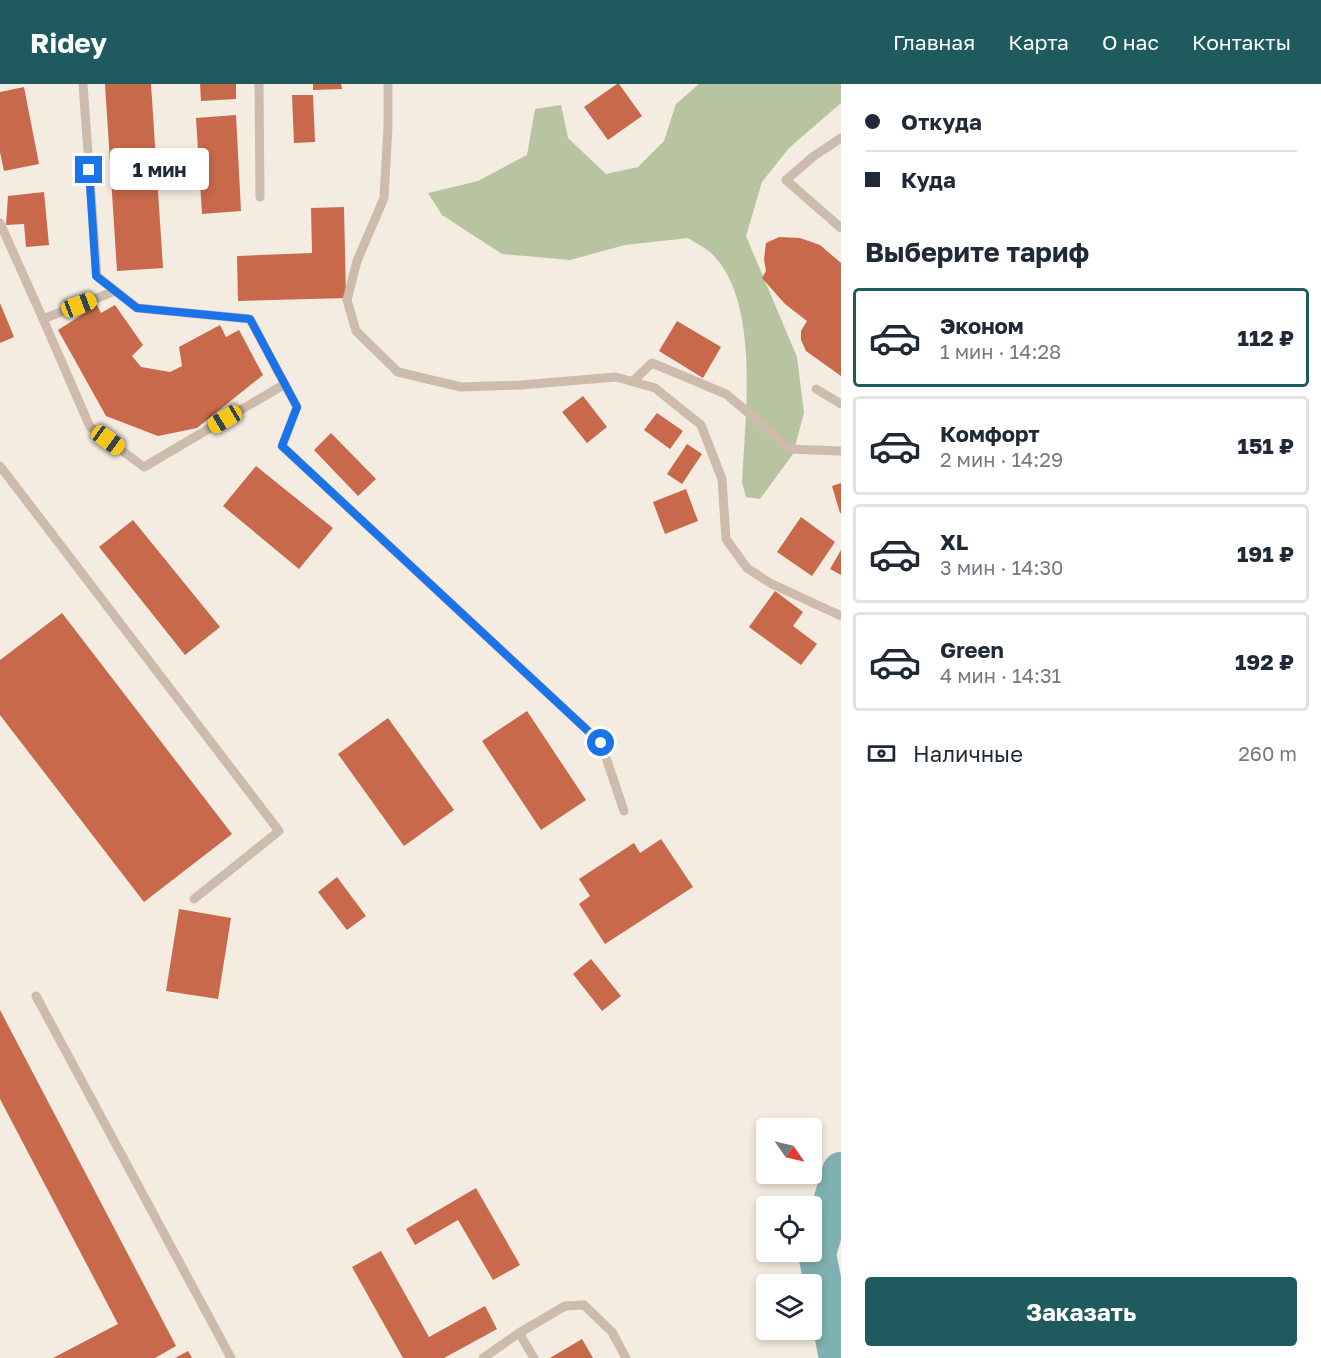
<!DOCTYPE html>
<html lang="ru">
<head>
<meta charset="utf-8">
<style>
	:root { --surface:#fff; --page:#f2f2f3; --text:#1f2937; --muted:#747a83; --line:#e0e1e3; --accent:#1f5a5e }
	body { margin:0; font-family:"Golos Text",sans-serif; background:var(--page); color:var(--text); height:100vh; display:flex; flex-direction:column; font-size:22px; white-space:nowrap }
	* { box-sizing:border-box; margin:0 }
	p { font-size:20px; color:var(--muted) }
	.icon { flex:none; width:33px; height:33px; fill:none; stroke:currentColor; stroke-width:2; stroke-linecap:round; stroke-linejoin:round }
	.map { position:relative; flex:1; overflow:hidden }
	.drawer { display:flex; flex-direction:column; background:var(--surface); width:480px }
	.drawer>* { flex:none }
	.guide { display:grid; align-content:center; height:132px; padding:0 24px; background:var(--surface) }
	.needle { width:39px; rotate:124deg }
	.tools { position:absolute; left:756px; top:1034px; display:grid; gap:12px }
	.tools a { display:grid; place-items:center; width:66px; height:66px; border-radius:6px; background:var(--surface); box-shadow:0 3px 9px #0003; font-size:30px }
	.end { position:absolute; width:27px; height:27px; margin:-14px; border:8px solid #1a73e8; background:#fff; box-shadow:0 0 0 3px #fff }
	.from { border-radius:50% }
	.bubble { position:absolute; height:42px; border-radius:6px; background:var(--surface); box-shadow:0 3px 9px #0003; font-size:20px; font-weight:700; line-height:42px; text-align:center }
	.car { position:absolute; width:18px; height:36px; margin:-18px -9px; border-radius:8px; box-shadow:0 0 4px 2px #0007; background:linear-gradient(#f5c518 24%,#345 0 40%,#f5c518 0 76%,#345 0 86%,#f5c518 0) }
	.guide b { display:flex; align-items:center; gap:21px; height:57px; font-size:22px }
	.guide b+b { border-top:2px solid var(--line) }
	.guide i { width:15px; height:15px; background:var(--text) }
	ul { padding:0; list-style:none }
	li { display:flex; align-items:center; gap:18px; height:99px; margin:0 12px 9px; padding:0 12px; border:3px solid var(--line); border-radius:6px }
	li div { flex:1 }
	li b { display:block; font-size:22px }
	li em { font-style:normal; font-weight:700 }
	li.on { border-color:var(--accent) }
	li>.icon { width:54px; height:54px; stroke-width:1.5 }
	h2 { padding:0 24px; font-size:27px; line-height:72px }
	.pay { display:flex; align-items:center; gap:15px; height:66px; padding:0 24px; font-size:22px }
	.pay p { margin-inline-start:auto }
	.primary-button { display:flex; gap:12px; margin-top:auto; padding:12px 24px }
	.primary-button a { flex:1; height:69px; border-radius:6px; background:var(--accent); color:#fff; font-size:24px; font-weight:700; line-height:69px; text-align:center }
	header { display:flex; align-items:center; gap:36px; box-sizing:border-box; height:84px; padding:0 30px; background:var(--accent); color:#fff }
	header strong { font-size:28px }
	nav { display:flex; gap:33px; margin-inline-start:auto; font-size:21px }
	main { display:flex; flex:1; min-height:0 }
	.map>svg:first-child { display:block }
	.green { fill:#b8c4a0 }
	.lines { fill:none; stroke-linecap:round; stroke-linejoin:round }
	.river { stroke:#7fb0b2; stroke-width:38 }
	.building { fill:#c8694b }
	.service { stroke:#cdbbac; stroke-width:9 }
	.route { stroke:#1a73e8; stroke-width:8 }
</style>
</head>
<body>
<header>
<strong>Ridey</strong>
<nav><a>Главная</a><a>Карта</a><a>О нас</a><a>Контакты</a></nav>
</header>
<main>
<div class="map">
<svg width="841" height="1274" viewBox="0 0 841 1274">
	<rect width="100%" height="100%" fill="#f4ebe1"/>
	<!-- green -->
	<path class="green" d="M699,0h142v19l-52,45 -27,34 -16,54 51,121 7,56 -11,41 -33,45 -14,-2 -4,-15c3,-64 18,-175 -27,-225 -7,-8 -18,-13 -27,-19l-63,7 -55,15 -68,-6 -60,-39 -14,-22 50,-12 49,-26 8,-46 26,-4 7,33 38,36 32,-7 26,-26 12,-37z"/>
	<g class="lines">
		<!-- river -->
		<path class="river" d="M838,1274l-21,-104 24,-83"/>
	</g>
	<!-- building -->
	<g class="building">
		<path d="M105,0h46l12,184 -46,3z"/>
		<path d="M200,0h36v15l-35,2z"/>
		<path d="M313,0h28l1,5 -29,1z"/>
		<path d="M617,0h2l23,32 -34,24 -24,-33z"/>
		<path d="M24,3l15,77 -35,7 -4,-19v-60z"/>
		<path d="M292,11h21l2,47 -21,1z"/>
		<path d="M236,31l5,96 -39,3 -6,-96z"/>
		<path d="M44,108l5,53 -23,2 -2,-23 -18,1 2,-29z"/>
		<path d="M344,123l2,91 -108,3 -1,-45 75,-3 -1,-45z"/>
		<path d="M779,153l21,1 20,7 21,18v113l-35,-25 -5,-11v-9l6,-10 -22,-17 -23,-26 4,-7 -2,-12 2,-16z"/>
		<path d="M0,219l14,34 -14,6z"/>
		<path d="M97,221l4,8 14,-8 28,40 -11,11 9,11 29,5 12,-6 -3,-19 41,-22 6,12 13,-7 24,45 -66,53 -39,8 -52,-20 -48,-86z"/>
		<path d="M677,237l44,26 -18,31 -44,-27z"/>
		<path d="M583,312l24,31 -20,16 -25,-31z"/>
		<path d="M657,329l26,18 -13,18 -26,-19z"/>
		<path d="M331,349l45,46 -18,17 -44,-46z"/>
		<path d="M687,360l15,10 -20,30 -15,-10z"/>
		<path d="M256,382l77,62 -34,41 -76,-63z"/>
		<path d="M841,399v30h-1l-8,-27z"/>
		<path d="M686,405l12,32 -33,13 -12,-32z"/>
		<path d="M801,433l34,25 -23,34 -35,-24z"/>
		<path d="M133,436l87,107 -35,28 -86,-108z"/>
		<path d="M841,466v25l-11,-6z"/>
		<path d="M775,507l28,21 -10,14 24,18 -16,21 -52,-38z"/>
		<path d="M62,529l170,221 -88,68 -144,-187v-55z"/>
		<path d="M527,627l59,89 -45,30 -59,-89z"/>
		<path d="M388,634l66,92 -50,36 -66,-92z"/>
		<path d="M661,755l32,48 -88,57 -26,-40 11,-8 -11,-17 55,-36 6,10z"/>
		<path d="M337,793l29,39 -19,14 -29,-38z"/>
		<path d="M179,825l52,9 -13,81 -52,-8z"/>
		<path d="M591,875l30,37 -19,15 -29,-37z"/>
		<path d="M0,926l176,336 -21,12h-102l65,-34 -118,-225z"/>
		<path d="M476,1104l44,77 -27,15 -35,-60 -43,25 -9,-16z"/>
		<path d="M381,1167l48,86 56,-31 12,23 -53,29h-41l-51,-91z"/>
		<path d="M582,1255l11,19h-43z"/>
		<path d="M188,1267l4,7h-17z"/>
	</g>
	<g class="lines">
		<!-- service -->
		<g class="service">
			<path d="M83,0l14,192 40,32 113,11 47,88 -15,39 319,297 23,68"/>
			<path d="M259,0l1,113"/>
			<path d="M388,0v42l-4,72 -27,63 -10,39 9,31 42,41 63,15 60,-2 95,-8 39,11 46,37 21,54 4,60 21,29 23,15 71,33"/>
			<path d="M841,54l-27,18 -28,24 55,48"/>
			<path d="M0,139l43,96 72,-28"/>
			<path d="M43,235l47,108 54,40 141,-83"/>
			<path d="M633,297l19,-18 74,31 46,39 16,16 53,2"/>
			<path d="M816,305l25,15"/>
			<path d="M0,382l279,365 -85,68"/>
			<path d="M36,912l195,362"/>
			<path d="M519,1249l46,-27 19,-1 28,27 14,26"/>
			<path d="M483,1274l36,-25 15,25"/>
		</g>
	</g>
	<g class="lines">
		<!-- route -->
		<path class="route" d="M89,86l7,106 41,32 113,11 47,88 -15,39 319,297"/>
	</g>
</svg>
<div class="tools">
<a><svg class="needle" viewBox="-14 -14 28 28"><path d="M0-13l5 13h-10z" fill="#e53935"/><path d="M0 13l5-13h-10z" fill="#747a83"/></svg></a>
<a><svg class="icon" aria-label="locate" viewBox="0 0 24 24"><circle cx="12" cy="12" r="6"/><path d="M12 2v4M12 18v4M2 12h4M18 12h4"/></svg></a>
<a><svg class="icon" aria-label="layers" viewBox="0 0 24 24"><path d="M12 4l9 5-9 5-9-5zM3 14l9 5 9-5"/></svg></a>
</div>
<i class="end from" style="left:601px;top:659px"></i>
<i class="end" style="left:89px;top:86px"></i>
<div class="bubble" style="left:110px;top:64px;width:99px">1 мин</div>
<i class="car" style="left:79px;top:221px;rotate:69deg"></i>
<i class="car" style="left:225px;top:335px;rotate:239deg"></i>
<i class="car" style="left:108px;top:356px;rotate:126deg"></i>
</div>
<section class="drawer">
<div class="guide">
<b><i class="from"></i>Откуда</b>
<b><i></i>Куда</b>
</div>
<h2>Выберите тариф</h2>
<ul>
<li class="on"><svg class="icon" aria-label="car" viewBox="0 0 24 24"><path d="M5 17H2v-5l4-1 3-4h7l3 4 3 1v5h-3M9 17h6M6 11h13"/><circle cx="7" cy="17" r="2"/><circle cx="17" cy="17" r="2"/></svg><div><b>Эконом</b><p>1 мин · 14:28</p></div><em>112 ₽</em></li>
<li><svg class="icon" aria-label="car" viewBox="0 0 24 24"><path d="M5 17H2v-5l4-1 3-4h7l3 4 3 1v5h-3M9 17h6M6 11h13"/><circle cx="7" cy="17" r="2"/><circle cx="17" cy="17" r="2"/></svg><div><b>Комфорт</b><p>2 мин · 14:29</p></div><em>151 ₽</em></li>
<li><svg class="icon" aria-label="car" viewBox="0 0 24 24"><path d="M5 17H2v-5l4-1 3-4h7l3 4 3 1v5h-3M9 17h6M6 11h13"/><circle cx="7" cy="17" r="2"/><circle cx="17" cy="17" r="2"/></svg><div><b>XL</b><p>3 мин · 14:30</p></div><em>191 ₽</em></li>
<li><svg class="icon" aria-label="car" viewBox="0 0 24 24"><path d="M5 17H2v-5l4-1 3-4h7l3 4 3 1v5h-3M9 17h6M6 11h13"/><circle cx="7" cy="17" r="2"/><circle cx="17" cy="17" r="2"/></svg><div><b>Green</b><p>4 мин · 14:31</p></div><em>192 ₽</em></li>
</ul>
<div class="pay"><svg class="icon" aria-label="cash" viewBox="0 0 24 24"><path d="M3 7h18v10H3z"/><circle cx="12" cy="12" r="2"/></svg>Наличные<p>260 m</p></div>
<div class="primary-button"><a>Заказать</a></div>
</section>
</main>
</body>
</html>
